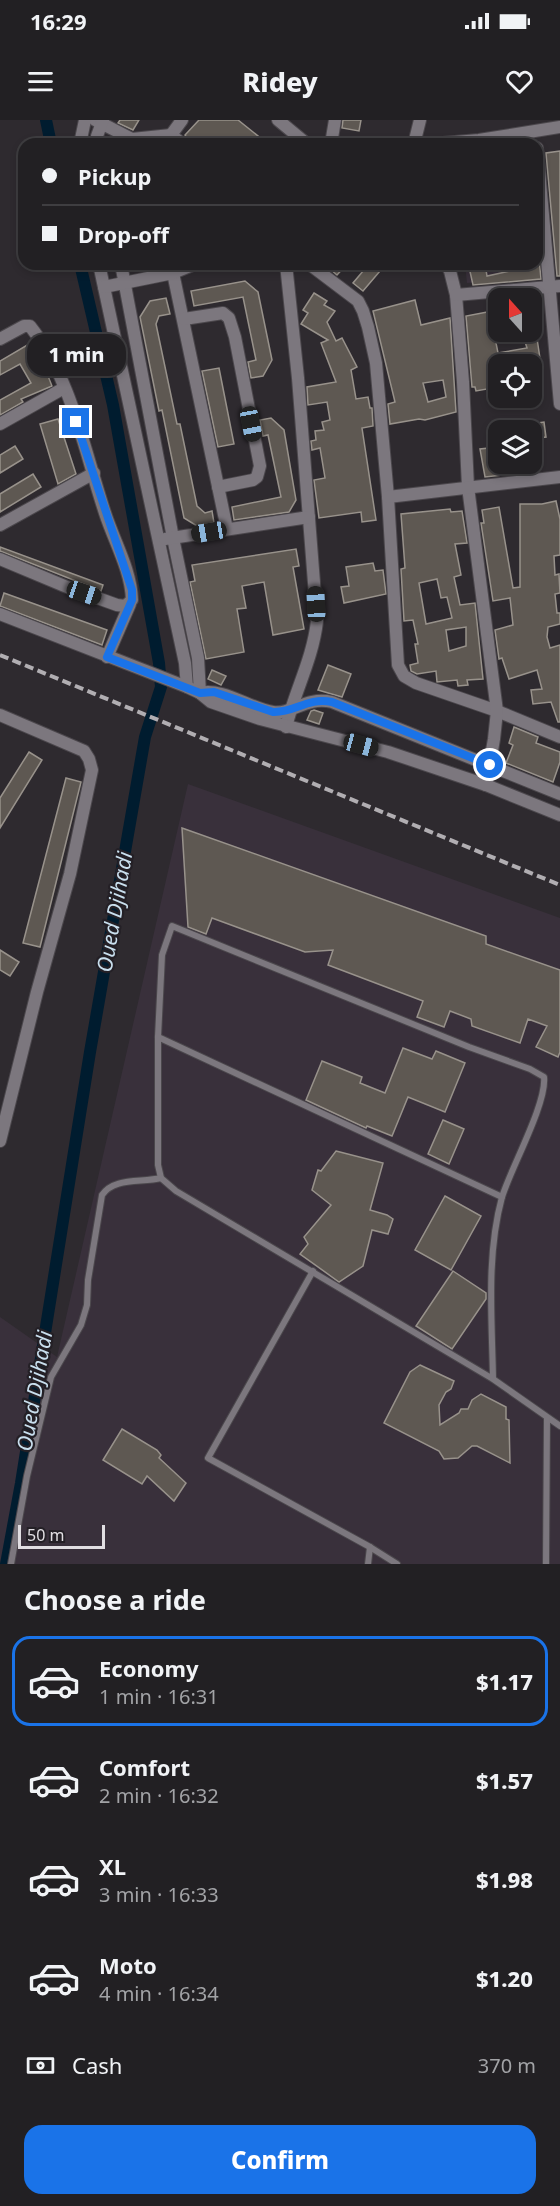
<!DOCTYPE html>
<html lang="en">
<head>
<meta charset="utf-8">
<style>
	:root { --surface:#222023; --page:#2a282b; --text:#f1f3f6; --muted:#a2a3a6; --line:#3f3e41; --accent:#1a73e8 }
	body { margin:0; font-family:"Noto Sans",sans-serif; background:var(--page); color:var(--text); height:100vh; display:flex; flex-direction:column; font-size:22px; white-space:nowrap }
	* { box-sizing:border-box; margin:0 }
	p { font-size:20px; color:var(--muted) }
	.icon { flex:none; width:33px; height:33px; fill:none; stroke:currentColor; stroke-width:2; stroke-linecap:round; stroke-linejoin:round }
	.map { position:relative; height:1444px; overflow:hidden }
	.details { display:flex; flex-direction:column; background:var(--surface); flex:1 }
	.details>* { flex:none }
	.top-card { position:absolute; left:18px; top:18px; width:525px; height:132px; border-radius:18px; box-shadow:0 3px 9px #0003,0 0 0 2px var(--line); display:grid; align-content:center; height:132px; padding:0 24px; background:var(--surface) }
	.needle { width:39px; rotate:339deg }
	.fabs { position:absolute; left:488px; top:168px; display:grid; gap:12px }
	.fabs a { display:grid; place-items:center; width:54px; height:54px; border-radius:12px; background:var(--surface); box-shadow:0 3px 9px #0003,0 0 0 2px var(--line); font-size:30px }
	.scale { position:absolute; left:18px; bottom:15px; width:87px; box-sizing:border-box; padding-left:6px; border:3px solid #e1dee2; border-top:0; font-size:16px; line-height:21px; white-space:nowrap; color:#e1dee2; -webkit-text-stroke:4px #242026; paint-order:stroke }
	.end { position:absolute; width:27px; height:27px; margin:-14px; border:8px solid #1a73e8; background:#fff; box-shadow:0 0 0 3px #fff }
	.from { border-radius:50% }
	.bubble { position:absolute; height:42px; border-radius:18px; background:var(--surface); box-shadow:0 3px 9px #0003,0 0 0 2px var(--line); font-size:20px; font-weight:800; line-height:42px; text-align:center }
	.car { position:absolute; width:18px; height:36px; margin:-18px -9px; border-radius:8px; box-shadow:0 0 4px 2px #0007; background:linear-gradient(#222 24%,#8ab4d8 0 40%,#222 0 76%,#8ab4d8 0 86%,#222 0) }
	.top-card b { display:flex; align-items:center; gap:21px; height:57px; font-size:22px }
	.top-card b+b { border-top:2px solid var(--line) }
	.top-card i { width:15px; height:15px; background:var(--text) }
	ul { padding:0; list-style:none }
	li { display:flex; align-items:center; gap:18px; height:90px; margin:0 12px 9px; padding:0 12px; border:3px solid transparent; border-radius:18px }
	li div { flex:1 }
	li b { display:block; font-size:22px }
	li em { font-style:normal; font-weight:800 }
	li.current { border-color:var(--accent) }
	li>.icon { width:54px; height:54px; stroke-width:1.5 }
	h2 { padding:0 24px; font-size:27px; line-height:72px }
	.pay { display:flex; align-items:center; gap:15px; height:66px; padding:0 24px; font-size:22px }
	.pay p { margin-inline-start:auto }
	.cta { display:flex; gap:12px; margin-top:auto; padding:12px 24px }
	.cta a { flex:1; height:69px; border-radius:18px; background:var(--accent); color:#fff; font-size:24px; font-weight:800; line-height:69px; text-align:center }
	.status { display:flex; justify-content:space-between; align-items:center; height:42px; padding:0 30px; background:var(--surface); direction:ltr }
	.status svg { height:16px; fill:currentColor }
	header { display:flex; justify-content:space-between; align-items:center; height:78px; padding:0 24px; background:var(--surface); font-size:27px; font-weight:800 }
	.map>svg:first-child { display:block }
	.built { fill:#39303b }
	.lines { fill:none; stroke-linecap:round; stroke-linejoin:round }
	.canal { stroke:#001c2f; stroke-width:12 }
	.building { fill:#5e5852; stroke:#98928b; stroke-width:1.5; fill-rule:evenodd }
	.lane-casing { stroke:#4b474c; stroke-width:8 }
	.street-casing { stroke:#4b474c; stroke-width:14 }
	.lane { stroke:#7c777e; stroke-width:6 }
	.street { stroke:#7c777e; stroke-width:12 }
	.rail { stroke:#b1aeb2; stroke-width:4; stroke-dasharray:9 4.5; stroke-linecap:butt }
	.route { stroke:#1a73e8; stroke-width:8 }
	.labels { text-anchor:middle; stroke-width:4.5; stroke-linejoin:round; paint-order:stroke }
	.water-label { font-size:21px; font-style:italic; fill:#c9dfee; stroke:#242026 }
</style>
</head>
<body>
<div class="status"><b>16:29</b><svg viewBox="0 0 49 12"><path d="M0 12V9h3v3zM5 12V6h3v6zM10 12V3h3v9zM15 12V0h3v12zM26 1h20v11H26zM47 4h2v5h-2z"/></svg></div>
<header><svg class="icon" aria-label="menu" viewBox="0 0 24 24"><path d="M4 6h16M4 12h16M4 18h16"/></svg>Ridey<svg class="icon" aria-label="heart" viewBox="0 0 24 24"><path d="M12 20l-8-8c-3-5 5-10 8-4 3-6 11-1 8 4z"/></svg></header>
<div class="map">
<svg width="560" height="1444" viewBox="0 0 560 1444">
	<rect width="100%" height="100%" fill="#2e2a2f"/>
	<!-- built -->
	<g class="built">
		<path d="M465,144h70l2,13 -70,6z"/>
		<path d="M188,664l372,134v646h-560v-247l57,40z"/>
	</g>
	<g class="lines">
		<!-- canal -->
		<g class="canal">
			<path d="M46,0l5,24"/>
			<path d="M6,1444l15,-81 69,-431 55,-315 16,-50 -2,-24 -46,-258 -33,-141"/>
		</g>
	</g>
	<!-- building -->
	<g class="building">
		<path d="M120,0h19l-6,10 -15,-7z"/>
		<path d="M199,0h39l30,24h-77l-6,-9z"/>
		<path d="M343,0h18l-2,11 -17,-3z"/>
		<path d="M560,31v125h-3l-11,-123z"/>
		<path d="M537,139h2l2,20 -68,6 -4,-18 16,-3 2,12 41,-9 -1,-3h10z"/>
		<path d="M324,144h23l-10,11z"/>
		<path d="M369,144h17l-23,27 -10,-8z"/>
		<path d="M245,161l13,11 14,68 -9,16 -12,2 -3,-16 8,-2 -13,-63 -49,9 -3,-15z"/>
		<path d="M314,173l13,8 -3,4 11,6 -8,11 9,19 6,-3 15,29 -6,3 5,29 12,-2 2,11h2l1,18 -11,2 14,92 -14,2 -1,-10 -42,6 -5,-38 11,-2 -5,-30 -8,2 -1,-9 5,-1 -1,-9 9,-1 -2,-8 8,-2 -3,-18 -19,3 -1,-18 29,-5 -15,-39 7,-3 -27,-16 7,-11 -5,-3z"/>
		<path d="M166,178l4,16 -11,2 -3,8 21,100h3l17,82 8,7 7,-2 2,12 -17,3 -13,-8 -22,-108 -3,1 -19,-94 10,-16z"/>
		<path d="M415,180l6,25 29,-7 6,94 -31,8 -6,-1 -29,5 -2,-20 7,-2 -22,-91zM443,260l3,17 -18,5 -5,-19z"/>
		<path d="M498,190v22l-4,1 4,20 29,-5 -5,-16h14l5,33 -10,1v-2h-33v8l-7,1 2,15 -17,3 -1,-4h-3l-6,-71z"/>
		<path d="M29,224l17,27 6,15 -31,13 2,3 -23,13v-15l31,-17 -11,-19 -20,11v-14z"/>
		<path d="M219,248l15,76 -16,3 -16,-76z"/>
		<path d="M271,298l13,12 12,70 -7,12 -55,8 -2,-13 49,-10 -13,-62 -5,1 -3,-16z"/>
		<path d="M58,299l18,55 -18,10 -18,-60z"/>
		<path d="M544,302l2,15 -15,2v-15z"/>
		<path d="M15,326l8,13 -23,14v-18z"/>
		<path d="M498,327v17h30l2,8 -45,5 -5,-28z"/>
		<path d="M33,354l8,13 -41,25v-18z"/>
		<path d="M556,381l4,18v36l-6,1 1,19 4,-1 1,19 -5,1 2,19h3v11l-12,3 -1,10 3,11 10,-3v77h-2l-7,-20 -18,2 -2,-14 11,-1 -5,-19 -28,9 -7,-21 -3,1 -4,-29 18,-5 -3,-27 -17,3 -12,-78h3l-2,-13 17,-3 14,81 7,-1v-83h22z"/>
		<path d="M450,389l1,3 11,-1 5,32 -12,1 6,31 -7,2 6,28 15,-2 8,76 -16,1 1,5 -10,1 -1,-6 -20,2 -1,-11 -19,3 -6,-3 -1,-6 8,-2 -3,-19h3l-5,-24 -9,1 -3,-52 4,-1 -4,-54zM437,459l4,19 6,-1 5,21 -26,6 -7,-41zM466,507v19l-17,5 -3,-21z"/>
		<path d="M0,427l103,38 -2,6 -101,-40z"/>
		<path d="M296,429l3,17 -6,1 11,62 -31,6 -9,-53 -22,4 4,22 -9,1 7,43 -38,7 -16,-77 5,-1 -3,-16z"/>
		<path d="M373,443l2,8 8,-1 3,24 -42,9 -3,-16 8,-1 -3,-19z"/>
		<path d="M4,473l103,37 -5,15 -102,-39z"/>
		<path d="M328,545l23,9 -9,23 -24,-7z"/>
		<path d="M212,550l14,6 -5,9 -13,-6z"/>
		<path d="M314,590l9,3 -4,11 -12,-4 4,-9z"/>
		<path d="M514,607l24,10 -2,6 24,9v10l-7,20 -47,-19 7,-18 -4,-2z"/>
		<path d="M29,632l13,8 -42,68v-30z"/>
		<path d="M66,658l15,4 -41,165 -17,-4z"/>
		<path d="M182,708l304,108v8l74,26v82l-2,5 -22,-10 11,-21 -19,-7 -8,24 -48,-17 -1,-7 -21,-8 -6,16 -27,-10 6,-16 -95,-36 5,-15 -28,2 -93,-34 -6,16 -18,-7z"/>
		<path d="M0,830l19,12 -9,14 -10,-6z"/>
		<path d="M403,928l29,11 4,-8 29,12 -20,49 -37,-15 -16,39 -25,-10 -1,2 -60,-28 16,-39 40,16 -2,6 25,10z"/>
		<path d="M443,1000l21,9 -15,35 -21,-10z"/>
		<path d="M336,1031l47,12 -13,47 17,5 6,4 -5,15 -16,-4 -9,36 -24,16 -39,-28 8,-10 -4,-7 27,-32 -19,-15 6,-20 3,1z"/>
		<path d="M445,1076l36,20 -30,54 -36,-20z"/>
		<path d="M453,1151l33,22v6l-34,50 -36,-23z"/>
		<path d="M420,1245l34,16 -3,8 -5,3 -7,13 1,20 19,-12 2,-4h7l4,-9 9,-6 25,13v12l3,1 1,43 -33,-17h-5l-14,12 -14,1 -5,-8 -55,-28 26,-51z"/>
		<path d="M122,1309l35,21 4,5 -2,3 27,25 -12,18 -27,-25 -5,8 -39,-24z"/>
	</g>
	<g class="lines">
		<defs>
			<g id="lane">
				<path d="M158,917l344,160"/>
				<path d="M313,1151l-105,187 162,89 27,17"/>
				<path d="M493,1259c-1,-60 -7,-123 9,-182 9,-29 45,-94 42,-120l-14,-8 -61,-22 -297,-121 -10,29 -4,82v128l3,13 15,13 317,188 67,47"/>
				<path d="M11,1444l16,-88 24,-99 30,-52 6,-20 1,-25 14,-85c12,-18 39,-12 59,-17"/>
				<path d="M368,1444l2,-17"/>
				<path d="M546,1444l1,-146"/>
			</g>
			<g id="street">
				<path d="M95,0l37,19v5"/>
				<path d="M182,0l-11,15 12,9"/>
				<path d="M278,0l29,24"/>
				<path d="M132,19l39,-4"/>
				<path d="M80,24l5,-24"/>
				<path d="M97,24v-8l6,-16"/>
				<path d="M331,24l4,-24"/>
				<path d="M414,24l6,-24"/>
				<path d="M431,24l48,-4 81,-13"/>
				<path d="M537,28l23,256"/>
				<path d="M99,144l86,399 2,24"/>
				<path d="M121,144l52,274 25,120 2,35"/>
				<path d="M286,144l12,114 19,243c-4,37 -22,70 -31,106"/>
				<path d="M309,144l49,37 5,10 5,16 8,36 12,134 10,168 6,11 12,7 81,28 63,26"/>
				<path d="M446,144l4,7 6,24 7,87 5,105 29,224 -3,28 -8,46"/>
				<path d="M173,153l54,256"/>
				<path d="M104,167l69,-14 22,-9"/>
				<path d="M456,175l104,-9"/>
				<path d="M184,199l39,-6 6,5 6,19 25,129 -3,11 -4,3 -35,7"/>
				<path d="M0,219l24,-13h6c42,53 54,124 75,187 9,28 26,57 27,87l-7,6 -8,-1 -50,-18 -67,-28"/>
				<path d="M0,304l64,-36"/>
				<path d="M388,377l172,-20"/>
				<path d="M0,405l94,-52"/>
				<path d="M165,419l144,-22"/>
				<path d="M0,494l187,73 13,6 11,9 49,17 128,33 98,33 74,30"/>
				<path d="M107,537l23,-53"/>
				<path d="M200,573c22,-6 51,16 73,19 19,3 32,-16 59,-10l228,92"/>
				<path d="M0,595l84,36 5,8 3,11 -22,104 -33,118 -37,149"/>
			</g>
		</defs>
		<!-- lane casing -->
		<use href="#lane" class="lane-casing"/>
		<!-- street casing -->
		<use href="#street" class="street-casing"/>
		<!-- lane -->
		<use href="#lane" class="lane"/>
		<!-- street -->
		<use href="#street" class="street"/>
		<!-- rail -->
		<path class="rail" d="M0,535l560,230"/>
	</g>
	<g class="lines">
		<!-- route -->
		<path class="route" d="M76,302l56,168v10l-25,57 93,36 14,-1 59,20c22,1 34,-15 59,-10l158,63"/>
	</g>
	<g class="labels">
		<!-- water labels -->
		<g class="water-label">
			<text transform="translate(115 792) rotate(-80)" y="7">Oued Djihadi</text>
			<text transform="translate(35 1271) rotate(-80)" y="7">Oued Djihadi</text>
		</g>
	</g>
</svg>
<div class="fabs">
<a><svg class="needle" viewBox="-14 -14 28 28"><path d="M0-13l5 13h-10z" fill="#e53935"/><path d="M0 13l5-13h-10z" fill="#a2a3a6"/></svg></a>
<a><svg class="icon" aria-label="locate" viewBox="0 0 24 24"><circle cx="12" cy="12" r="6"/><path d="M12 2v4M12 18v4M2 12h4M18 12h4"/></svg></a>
<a><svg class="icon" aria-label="layers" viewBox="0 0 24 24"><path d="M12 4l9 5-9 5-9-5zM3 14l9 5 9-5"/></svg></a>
</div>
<div class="scale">50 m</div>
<i class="end from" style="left:490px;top:645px"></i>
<i class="end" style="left:76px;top:302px"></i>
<div class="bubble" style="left:27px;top:214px;width:99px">1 min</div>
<i class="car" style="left:251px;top:304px;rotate:169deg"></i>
<i class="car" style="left:209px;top:412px;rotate:261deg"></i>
<i class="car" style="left:84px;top:473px;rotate:109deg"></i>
<i class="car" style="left:316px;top:484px;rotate:357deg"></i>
<i class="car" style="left:361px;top:625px;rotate:105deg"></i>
<div class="top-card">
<b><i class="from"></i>Pickup</b>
<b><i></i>Drop-off</b>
</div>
</div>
<section class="details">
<h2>Choose a ride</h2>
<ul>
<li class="current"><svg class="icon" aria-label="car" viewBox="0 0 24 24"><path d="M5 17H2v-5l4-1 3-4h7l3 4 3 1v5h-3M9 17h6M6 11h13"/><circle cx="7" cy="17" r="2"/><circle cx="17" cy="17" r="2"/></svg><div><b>Economy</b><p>1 min · 16:31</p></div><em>$1.17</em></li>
<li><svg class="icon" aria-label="car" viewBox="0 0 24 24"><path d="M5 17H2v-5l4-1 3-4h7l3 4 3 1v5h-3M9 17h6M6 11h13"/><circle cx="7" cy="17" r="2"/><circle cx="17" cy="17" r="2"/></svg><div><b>Comfort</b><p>2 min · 16:32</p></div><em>$1.57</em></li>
<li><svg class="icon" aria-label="car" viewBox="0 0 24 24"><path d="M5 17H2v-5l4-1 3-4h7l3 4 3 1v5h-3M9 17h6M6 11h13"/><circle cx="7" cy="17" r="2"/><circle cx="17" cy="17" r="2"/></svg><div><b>XL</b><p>3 min · 16:33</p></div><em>$1.98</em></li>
<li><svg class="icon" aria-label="car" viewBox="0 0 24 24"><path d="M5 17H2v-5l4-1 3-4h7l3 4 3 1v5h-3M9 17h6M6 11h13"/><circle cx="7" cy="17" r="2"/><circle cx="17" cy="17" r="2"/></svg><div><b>Moto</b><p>4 min · 16:34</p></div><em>$1.20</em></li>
</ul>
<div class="pay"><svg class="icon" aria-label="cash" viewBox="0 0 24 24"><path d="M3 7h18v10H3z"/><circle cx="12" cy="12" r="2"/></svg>Cash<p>370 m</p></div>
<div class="cta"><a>Confirm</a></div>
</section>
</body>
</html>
